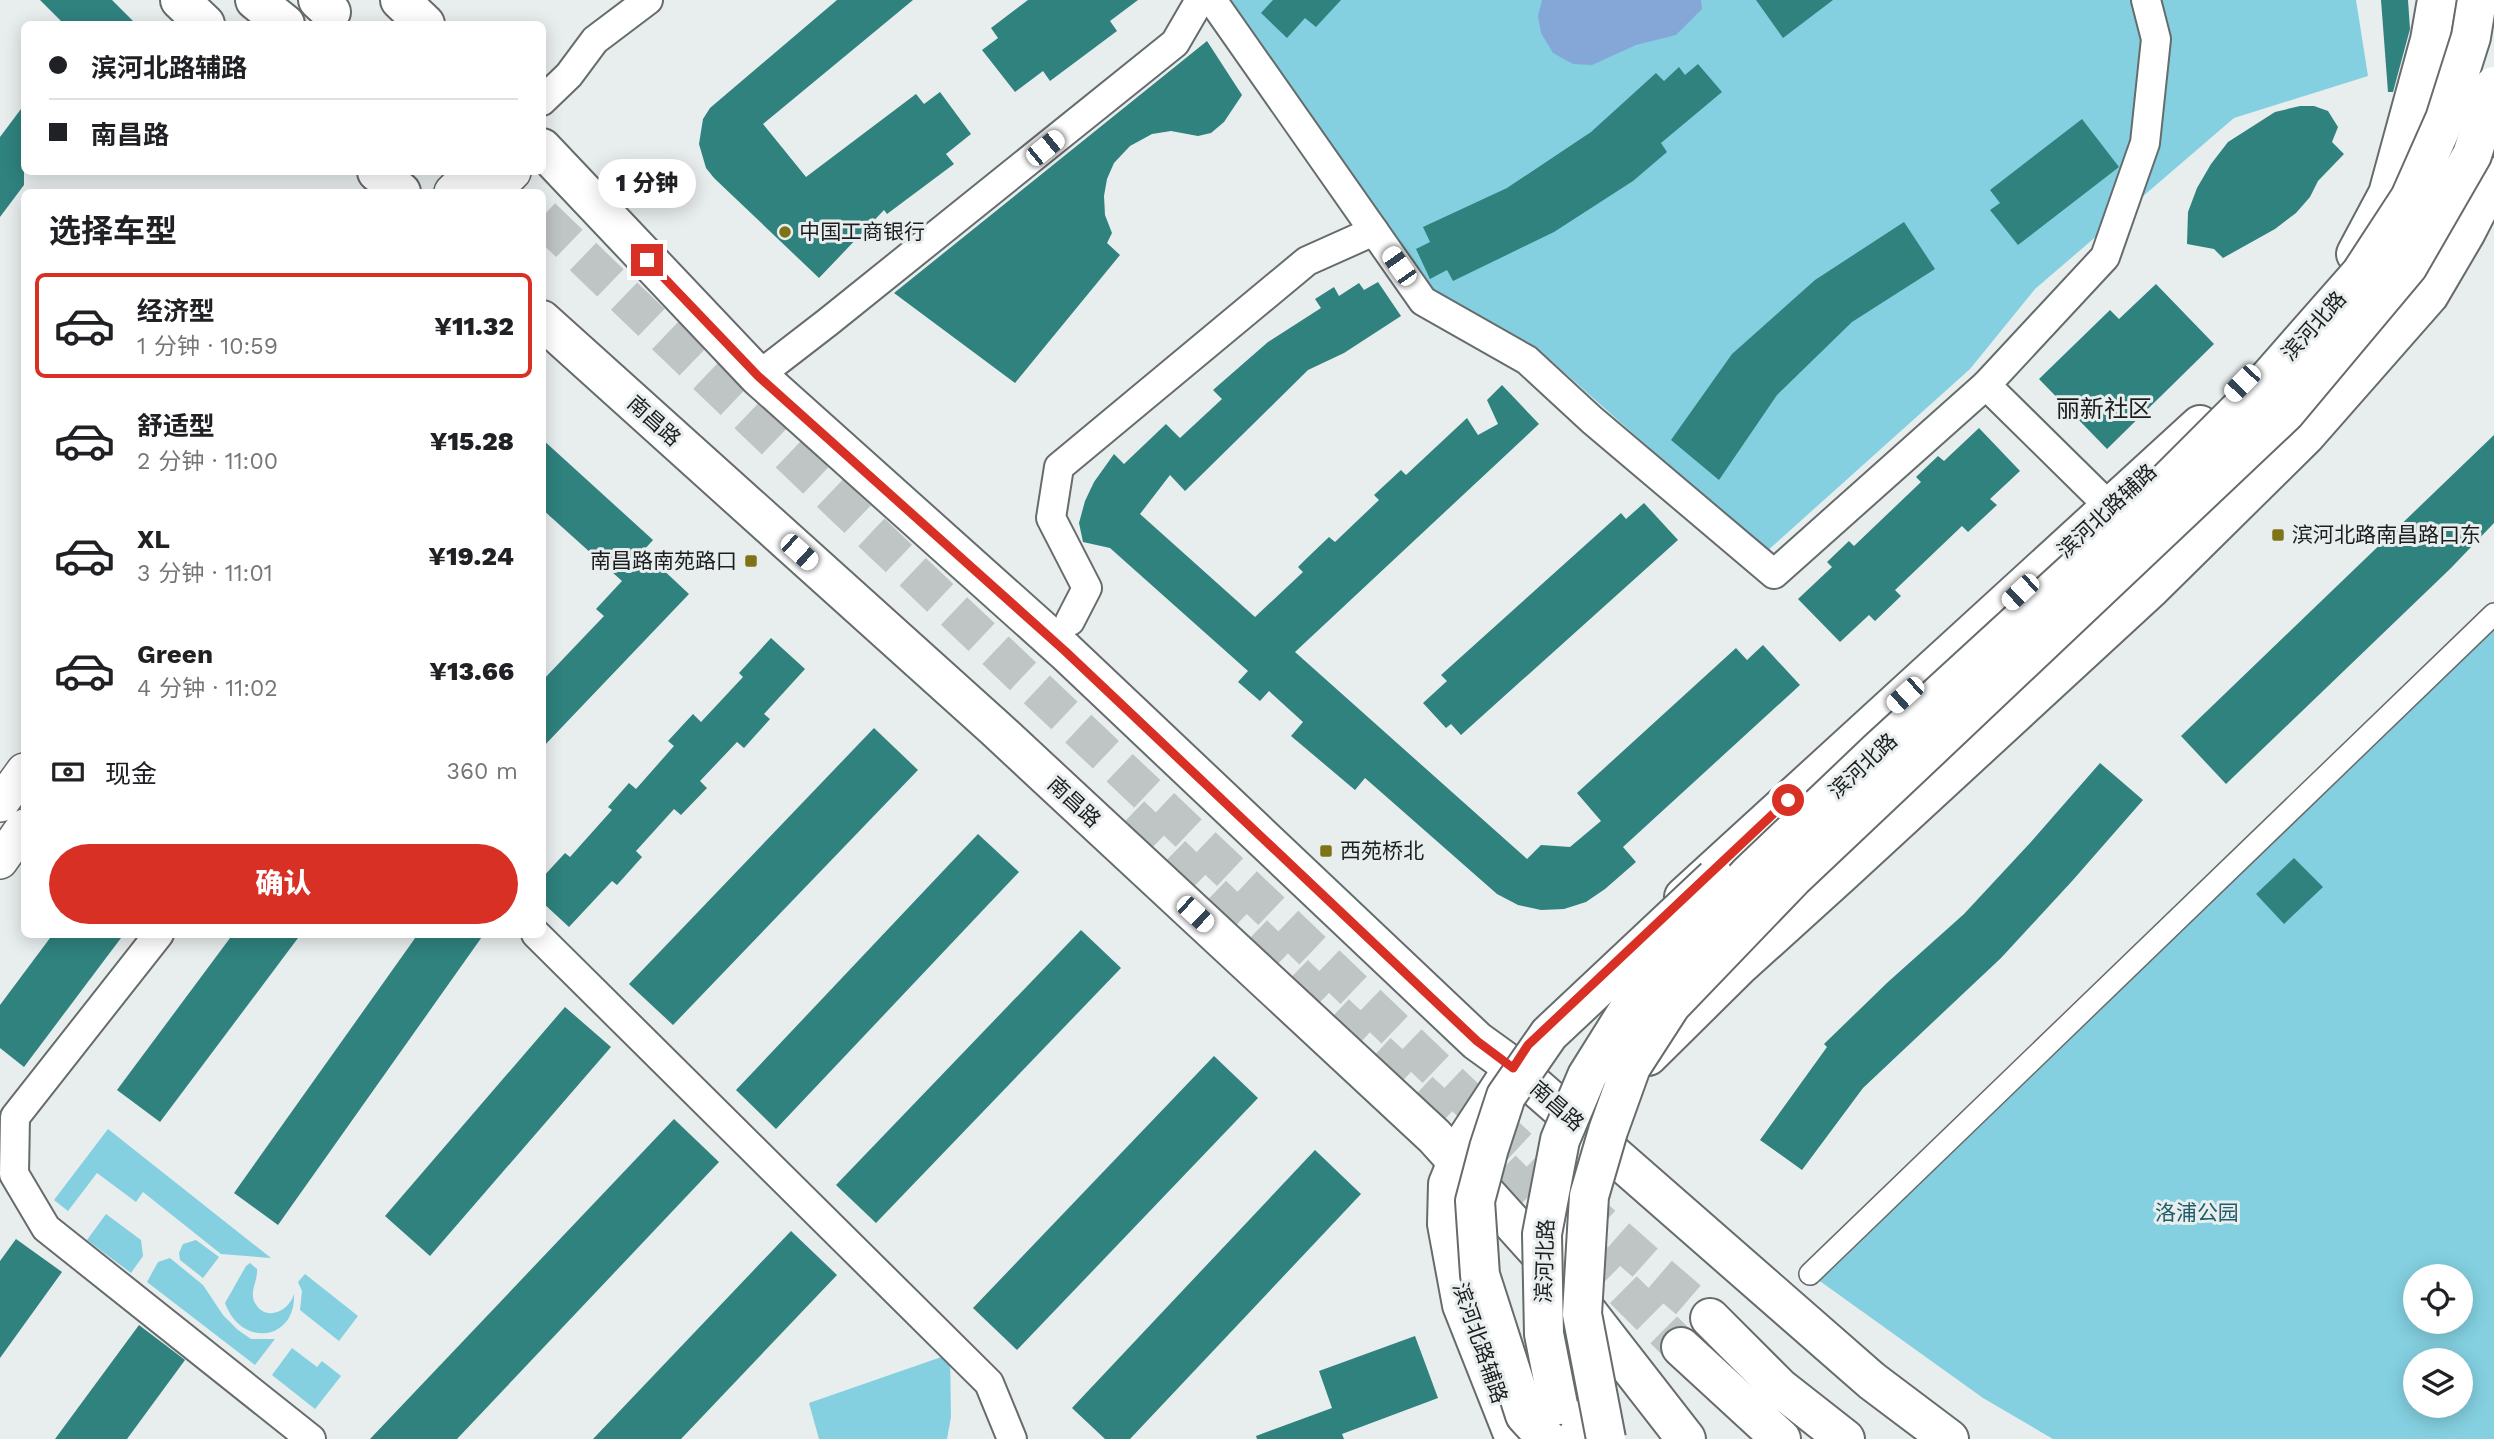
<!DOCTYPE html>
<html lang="zh">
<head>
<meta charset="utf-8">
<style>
	:root { --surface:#fff; --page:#f2f2f2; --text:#202124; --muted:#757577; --line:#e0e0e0; --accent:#d93025 }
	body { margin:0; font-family:"Work Sans","Noto Sans SC",sans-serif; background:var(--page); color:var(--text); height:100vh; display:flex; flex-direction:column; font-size:26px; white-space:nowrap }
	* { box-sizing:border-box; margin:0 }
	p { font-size:23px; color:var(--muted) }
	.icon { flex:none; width:38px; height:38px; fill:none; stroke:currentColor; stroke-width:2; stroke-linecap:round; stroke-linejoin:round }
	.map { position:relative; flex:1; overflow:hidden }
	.panel { position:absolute; left:21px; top:189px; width:525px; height:749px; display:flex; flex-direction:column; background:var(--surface); border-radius:10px; box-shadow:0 4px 18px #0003 }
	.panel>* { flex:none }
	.guide { position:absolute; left:21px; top:21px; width:525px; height:154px; border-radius:10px; box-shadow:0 4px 18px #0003; display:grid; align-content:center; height:154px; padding:0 28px; background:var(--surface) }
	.buttons { position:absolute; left:2403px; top:1264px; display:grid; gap:14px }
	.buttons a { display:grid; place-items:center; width:70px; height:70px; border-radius:50%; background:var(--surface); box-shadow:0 4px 18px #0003; font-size:35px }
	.end { position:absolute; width:32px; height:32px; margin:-16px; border:9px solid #d93025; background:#fff; box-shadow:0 0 0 4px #fff }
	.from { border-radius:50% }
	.bubble { position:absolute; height:49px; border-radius:24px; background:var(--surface); box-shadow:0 4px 18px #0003; font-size:23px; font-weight:800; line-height:49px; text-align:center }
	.car { position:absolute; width:21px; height:42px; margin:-21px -10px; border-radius:9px; box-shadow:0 0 5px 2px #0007; background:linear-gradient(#fff 24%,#345 0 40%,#fff 0 76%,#345 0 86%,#fff 0) }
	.guide b { display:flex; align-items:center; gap:24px; height:66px; font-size:26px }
	.guide b+b { border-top:2px solid var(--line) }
	.guide i { width:18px; height:18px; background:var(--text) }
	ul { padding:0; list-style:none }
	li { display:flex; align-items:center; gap:21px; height:105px; margin:0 14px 10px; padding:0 14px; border:4px solid transparent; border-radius:10px }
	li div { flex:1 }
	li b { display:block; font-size:26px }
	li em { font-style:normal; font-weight:800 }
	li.current { border-color:var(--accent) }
	li>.icon { width:63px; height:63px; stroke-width:1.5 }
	h2 { padding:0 28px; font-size:32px; line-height:84px }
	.pay { display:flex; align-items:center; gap:18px; height:77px; padding:0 28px; font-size:26px }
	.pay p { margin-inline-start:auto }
	.action { display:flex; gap:14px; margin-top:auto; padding:14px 28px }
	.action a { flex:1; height:80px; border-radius:42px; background:var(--accent); color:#fff; font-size:28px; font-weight:800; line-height:80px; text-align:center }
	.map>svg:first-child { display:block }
	.green { fill:#84d0e0; fill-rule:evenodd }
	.water { fill:#84a7d7 }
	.building { fill:#2f827e }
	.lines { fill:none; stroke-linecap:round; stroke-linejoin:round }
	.trunk-tunnel { stroke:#bfc4c4; stroke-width:38; stroke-dasharray:38 19; stroke-linecap:butt }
	.pedestrian-casing { stroke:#666b6c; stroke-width:24 }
	.minor-casing { stroke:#666b6c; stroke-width:32 }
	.tertiary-casing { stroke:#666b6c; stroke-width:38 }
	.secondary-casing { stroke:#666b6c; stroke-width:42 }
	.primary-casing { stroke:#666b6c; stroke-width:42 }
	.trunk-casing { stroke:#666b6c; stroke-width:42 }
	.pedestrian { stroke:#fff; stroke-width:21 }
	.minor { stroke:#fff; stroke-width:28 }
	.tertiary { stroke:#fff; stroke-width:35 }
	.secondary { stroke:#fff; stroke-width:38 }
	.primary { stroke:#fff; stroke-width:38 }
	.trunk { stroke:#fff; stroke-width:38 }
	.secondary-bridge-casing { stroke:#666b6c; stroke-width:42; stroke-linecap:butt }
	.secondary-bridge { stroke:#fff; stroke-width:38 }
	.route { stroke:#d93025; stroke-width:9 }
	.poi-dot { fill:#7e7316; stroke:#e8edee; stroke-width:2.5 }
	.labels { text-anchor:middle; stroke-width:6; stroke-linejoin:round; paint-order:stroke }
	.poi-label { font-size:21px; fill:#1c1e1e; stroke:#e8edee; text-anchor:start }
	.street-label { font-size:21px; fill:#1c1e1e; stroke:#e8edee }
	.park-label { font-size:21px; fill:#1e5d69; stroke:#e8edee }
	.quarter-label { font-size:24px; fill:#1c1e1e; stroke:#e8edee }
</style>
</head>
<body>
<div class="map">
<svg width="2494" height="1439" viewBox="0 0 2494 1439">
	<rect width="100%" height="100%" fill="#e8edee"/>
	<!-- green -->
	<g class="green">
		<path d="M1225,0h1131l12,76 -134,42 -199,171 -65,80 -204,183 -228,-203 -112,-63z"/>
		<path d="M2494,614v825h-441l-70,-41 -173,-124zM2415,1276h45v45h-45zM2415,1360h45v45h-45z"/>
		<path d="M108,1129l163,129 -50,-4 -78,-62 -7,10 -39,-29 -29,38 -14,-11z"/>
		<path d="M106,1214l35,26 2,16 -12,17 -44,-33z"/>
		<path d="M196,1240l23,17 -16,21 -23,-18 -1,-7 4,-9z"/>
		<path d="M170,1258l33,27 20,30 15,15 13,9h24l-20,26 -108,-83 11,-20z"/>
		<path d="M250,1263l7,6c1,11 -7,21 -3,32 10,22 35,11 40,-7 2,47 -53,54 -69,9l21,-37z"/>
		<path d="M305,1274l53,42 -19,25 -39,-31 2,-19 -4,-9z"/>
		<path d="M292,1348l25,19 5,-6 19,15 -26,33 -43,-34z"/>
		<path d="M950,1354l1,63 -4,22h-128l-10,-36z"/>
	</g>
	<!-- water -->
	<path class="water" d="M1542,0h159l1,9 -26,26 -40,10 -44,20 -19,-1 -20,-11 -12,-20 -3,-17z"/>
	<!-- building -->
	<g class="building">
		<path d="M40,0h72l24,24h-72z"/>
		<path d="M837,0h76l-150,124 43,53 110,-83 8,10 16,-12 31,42 -25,20 8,10 -67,50 -3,-4 -65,68 -105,-100 -8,-10 -7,-24 4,-25 7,-11z"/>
		<path d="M1028,0h110l-28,21 7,10 -67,50 -7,-10 -28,21 -33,-42 16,-12 -7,-10z"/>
		<path d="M1273,0h68l-25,27 -11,-9 -18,20 -26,-25z"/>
		<path d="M1756,0h77l-50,38z"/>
		<path d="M2381,0h27l2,29 -17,63h-5z"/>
		<path d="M1207,41l35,54 -18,27 -13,11 -13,3 -27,-5 -19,3 -22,12 -16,17 -7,16 -3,17 1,19 7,18 -5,10 13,12 -105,128 -121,-90z"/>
		<path d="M1698,64l24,28 -61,51 6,9 -34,29 -79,51 -101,49 -6,-11 -17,9 -14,-30 14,-7 -7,-15 84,-39 84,-56 65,-59 8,8 15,-14 6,8z"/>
		<path d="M24,105v80l-24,32v-80z"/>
		<path d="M2300,106h14l14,5 10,16 -6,15 12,12 -26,27 -8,16 -14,16 -21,16 -52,29 -9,-9 -27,-5 1,-32 9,-24 14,-24 17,-22 47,-30z"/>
		<path d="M2082,119l37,48 -101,78 -28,-35 10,-7 -10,-13z"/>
		<path d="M1904,222l31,47 -83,53 -75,73 -58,85 -48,-40 61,-86 83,-74z"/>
		<path d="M1378,282l23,34 -57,37 -36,17 -123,121 -15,-16 -30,39 115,103 48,-45 -5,-5 8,-8 23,-22 6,5 44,-42 -5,-5 27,-25 5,5 61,-57 11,17 20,-11 -11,-24 15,-15 37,39 -244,228 232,207 14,-14 29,2 31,-26 -24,-28 159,-145 11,12 16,-15 37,40 -177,162 13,15 -31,27 -19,13 -22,7 -23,1 -23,-5 -21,-11 -132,-116 -10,12 -64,-54 12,-14 -34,-31 -9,10 -22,-19 10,-11 -138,-123 -27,-6 -4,-19 6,-22 9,-19 20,-28 10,10 42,-40 14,14 42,-39 -9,-9 55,-48 53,-34 -6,-9 19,-12 5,9 20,-13 5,7z"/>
		<path d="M2156,284l58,60 -107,105 -68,-70 71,-69 9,9z"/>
		<path d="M1979,428l41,43 -30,28 7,6 -29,27 -6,-6 -67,64 6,6 -26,25 -6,-6 -29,27 -42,-43 34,-32 -5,-5 22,-21 5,5 67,-64 -5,-5 22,-21 6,5z"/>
		<path d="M2494,435v88l-43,45 -225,216 -45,-48z"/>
		<path d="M542,439l111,101 -10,11 46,43 -147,154v-67l62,-65 -8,-7 26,-28 -80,-72z"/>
		<path d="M1644,503l34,37 -217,195 -10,-11 -5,4 -23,-25 24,-22 -6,-6 180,-162 5,6z"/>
		<path d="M771,638l34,31 -41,45 6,5 -26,29 -7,-6 -37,39 7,7 -26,27 -7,-6 -38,42 6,6 -25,28 -5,-4 -43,46 -27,-25v-24l23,-25 5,4 42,-47 -4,-3 21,-24 7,6 38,-43 -6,-5 25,-27 8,8 42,-45 -4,-4z"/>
		<path d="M874,728l44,42 -245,255 -44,-41z"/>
		<path d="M2100,763l43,37 -70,80 -72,78 -138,130 -61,82 -42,-30 67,-93 -3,-3 64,-62 76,-68 66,-71z"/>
		<path d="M978,834l41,38 -243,257 -40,-39z"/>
		<path d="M2294,858l29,29 -39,37 -28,-30z"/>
		<path d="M1081,930l40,38 -245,255 -40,-38z"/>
		<path d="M53,934h71l-100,133 -24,-19v-43z"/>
		<path d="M233,934h68l-141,188 -43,-32z"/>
		<path d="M418,934h66l-206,291 -44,-32z"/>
		<path d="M565,1007l46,40 -181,209 -45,-40z"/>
		<path d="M1214,1056l44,42 -241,252 -44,-42z"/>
		<path d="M674,1119l45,43 -262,277h-87z"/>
		<path d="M1315,1150l46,44 -231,245h-25l-33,-31z"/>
		<path d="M791,1231l46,44 -156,164h-88z"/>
		<path d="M16,1239l46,33 -62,86v-97z"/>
		<path d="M139,1325l46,35 -58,79h-72z"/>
		<path d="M1415,1336l23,62 -96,36 2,5h-87l-1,-3 76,-28 -13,-37z"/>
	</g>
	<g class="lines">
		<!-- trunk-tunnel -->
		<g class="trunk-tunnel">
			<path d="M542,217c234,226 471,450 707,673 152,144 300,294 461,428"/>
			<path d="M1131,815l195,189 151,140 204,203"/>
		</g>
		<defs>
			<path id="pedestrian" d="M1810,1274l684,-660"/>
			<g id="minor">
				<path d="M1212,0l211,301 104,59 65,60 182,154 212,-189 119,-128 40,-114 11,-104 -10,-39"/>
				<path d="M542,101l27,-26 26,-35 53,-40"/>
				<path d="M758,376l70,-54 347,-279 25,-43"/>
				<path d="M1986,385l138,136"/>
				<path d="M1070,621l17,-33 -36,-70 8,-51 248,-206 67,-30"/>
				<path d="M159,934l-144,183 -1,57 32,54 265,211"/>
				<path d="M536,934l453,449 23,56"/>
			</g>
			<g id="tertiary">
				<path d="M452,192l20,-20"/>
				<path d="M493,192l20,-20"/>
				<path d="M0,804l24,-33"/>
				<path d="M0,861l24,-34"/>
			</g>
			<g id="secondary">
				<path d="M2356,254l32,-60 42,-154 7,-40"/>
				<path d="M1684,897l516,-472"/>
				<path d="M1648,1056l90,-89 105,-95 308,-284 155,-153 123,-140 37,-63 28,-55"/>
				<path d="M1506,1079l-40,61 -18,44 -1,40 15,81 53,134"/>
				<path d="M1554,1279l-1,-11 29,-118"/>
				<path d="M1563,1363l20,76"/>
			</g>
			<g id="primary">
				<path d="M180,0l25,24"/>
				<path d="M400,0l25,24"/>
				<path d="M542,148l216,228 307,275 412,390 36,26 359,314 77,58"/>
				<path d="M377,172l24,20"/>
				<path d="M542,320l453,408 439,408 119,132 133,171"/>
			</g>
			<g id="trunk">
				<path d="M255,0l30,24"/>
				<path d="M318,0l13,12"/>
				<path d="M1710,1318l70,70 65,51"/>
				<path d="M1681,1347l100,92"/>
			</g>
		</defs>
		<!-- pedestrian casing -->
		<use href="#pedestrian" class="pedestrian-casing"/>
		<!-- minor casing -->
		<use href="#minor" class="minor-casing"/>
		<!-- tertiary casing -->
		<use href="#tertiary" class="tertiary-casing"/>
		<!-- secondary casing -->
		<use href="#secondary" class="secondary-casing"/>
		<!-- primary casing -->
		<use href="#primary" class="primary-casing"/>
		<!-- trunk casing -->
		<use href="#trunk" class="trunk-casing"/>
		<!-- pedestrian -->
		<use href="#pedestrian" class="pedestrian"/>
		<!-- minor -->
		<use href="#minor" class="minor"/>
		<!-- tertiary -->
		<use href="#tertiary" class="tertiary"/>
		<!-- secondary -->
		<use href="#secondary" class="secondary"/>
		<!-- primary -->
		<use href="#primary" class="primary"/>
		<!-- trunk -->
		<use href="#trunk" class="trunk"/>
		<defs>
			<g id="secondary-bridge">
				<path d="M1558,1405l-14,-71 -2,-100 18,-94 27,-64 50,-80 111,-121 130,-124 241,-221 134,-134 108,-123 49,-75 35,-79 26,-82 6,-37"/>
				<path d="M1547,1439l-22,-24 -45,-140 -5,-74 14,-53 17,-52 43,-62 166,-156"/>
				<path d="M1606,1439l-24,-125 7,-118 19,-65 23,-64 40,-62 122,-127 492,-465 123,-147 64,-111 22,-69"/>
			</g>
		</defs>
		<!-- secondary-bridge casing -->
		<use href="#secondary-bridge" class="secondary-bridge-casing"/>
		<!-- secondary-bridge -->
		<use href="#secondary-bridge" class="secondary-bridge"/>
	</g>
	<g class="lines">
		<!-- route -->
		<path class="route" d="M647,260l111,116 307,275 412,390 36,27 15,-23 260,-245"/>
	</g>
	<!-- markers -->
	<g class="poi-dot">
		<circle cx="785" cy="232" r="7"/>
		<rect x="2271" y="528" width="14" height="14" rx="3.5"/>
		<rect x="744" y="554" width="14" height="14" rx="3.5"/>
		<rect x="1319" y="844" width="14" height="14" rx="3.5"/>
	</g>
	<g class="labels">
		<!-- poi labels -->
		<g class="poi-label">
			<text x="799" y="239">中国工商银行</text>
			<text x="2292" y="542">滨河北路南昌路口东</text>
			<text x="737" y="568" text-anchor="end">南昌路南苑路口</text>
			<text x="1340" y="858">西苑桥北</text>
		</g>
		<!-- street labels -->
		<g class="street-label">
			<text transform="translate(2314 326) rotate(-48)" y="7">滨河北路</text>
			<text transform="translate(654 421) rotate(42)" y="7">南昌路</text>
			<text transform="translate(2107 511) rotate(-43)" y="7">滨河北路辅路</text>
			<text transform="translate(1863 766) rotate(-43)" y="7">滨河北路</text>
			<text transform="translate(1074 802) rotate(43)" y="7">南昌路</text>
			<text transform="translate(1557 1106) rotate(41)" y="7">南昌路</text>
			<text transform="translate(1545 1261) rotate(-88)" y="7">滨河北路</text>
			<text transform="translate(1480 1343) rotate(71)" y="7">滨河北路辅路</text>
		</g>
		<!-- park labels -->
		<g class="park-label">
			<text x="2197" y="1220">洛浦公园</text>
		</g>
		<!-- quarter labels -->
		<g class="quarter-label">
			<text x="2104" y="417">丽新社区</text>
		</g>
	</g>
</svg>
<div class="buttons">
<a><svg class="icon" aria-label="locate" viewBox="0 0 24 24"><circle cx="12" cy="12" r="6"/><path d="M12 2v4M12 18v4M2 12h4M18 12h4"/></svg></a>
<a><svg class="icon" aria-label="layers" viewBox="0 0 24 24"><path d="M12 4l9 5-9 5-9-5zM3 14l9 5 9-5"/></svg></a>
</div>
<i class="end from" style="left:1788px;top:800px"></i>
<i class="end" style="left:647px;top:260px"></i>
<div class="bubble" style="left:598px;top:159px;width:98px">1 分钟</div>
<i class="car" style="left:1045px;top:148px;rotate:51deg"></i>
<i class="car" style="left:1399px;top:266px;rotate:325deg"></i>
<i class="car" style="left:2242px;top:383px;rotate:224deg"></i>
<i class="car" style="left:799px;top:552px;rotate:132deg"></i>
<i class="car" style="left:2020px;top:592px;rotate:227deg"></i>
<i class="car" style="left:1905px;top:695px;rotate:228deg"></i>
<i class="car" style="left:1195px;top:914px;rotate:133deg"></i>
<div class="guide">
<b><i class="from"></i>滨河北路辅路</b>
<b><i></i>南昌路</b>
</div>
<section class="panel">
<h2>选择车型</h2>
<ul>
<li class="current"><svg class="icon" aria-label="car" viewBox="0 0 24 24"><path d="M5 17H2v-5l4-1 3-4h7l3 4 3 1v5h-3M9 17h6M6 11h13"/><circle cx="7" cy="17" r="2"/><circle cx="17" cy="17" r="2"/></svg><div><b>经济型</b><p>1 分钟 · 10:59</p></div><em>¥11.32</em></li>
<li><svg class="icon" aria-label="car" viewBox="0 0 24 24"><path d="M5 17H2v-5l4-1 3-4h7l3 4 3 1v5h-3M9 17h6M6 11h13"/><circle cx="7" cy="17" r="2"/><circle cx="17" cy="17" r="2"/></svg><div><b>舒适型</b><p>2 分钟 · 11:00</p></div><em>¥15.28</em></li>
<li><svg class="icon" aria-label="car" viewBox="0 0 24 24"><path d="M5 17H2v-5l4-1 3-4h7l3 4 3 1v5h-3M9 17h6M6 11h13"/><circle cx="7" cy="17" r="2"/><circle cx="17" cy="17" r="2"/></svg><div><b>XL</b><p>3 分钟 · 11:01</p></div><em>¥19.24</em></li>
<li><svg class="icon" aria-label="car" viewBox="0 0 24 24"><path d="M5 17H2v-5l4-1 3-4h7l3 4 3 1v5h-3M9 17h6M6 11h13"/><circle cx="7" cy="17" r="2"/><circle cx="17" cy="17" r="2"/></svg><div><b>Green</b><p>4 分钟 · 11:02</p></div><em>¥13.66</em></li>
</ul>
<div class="pay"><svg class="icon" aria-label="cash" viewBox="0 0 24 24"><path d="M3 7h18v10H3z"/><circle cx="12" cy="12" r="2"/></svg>现金<p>360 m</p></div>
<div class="action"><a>确认</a></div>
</section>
</div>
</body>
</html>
